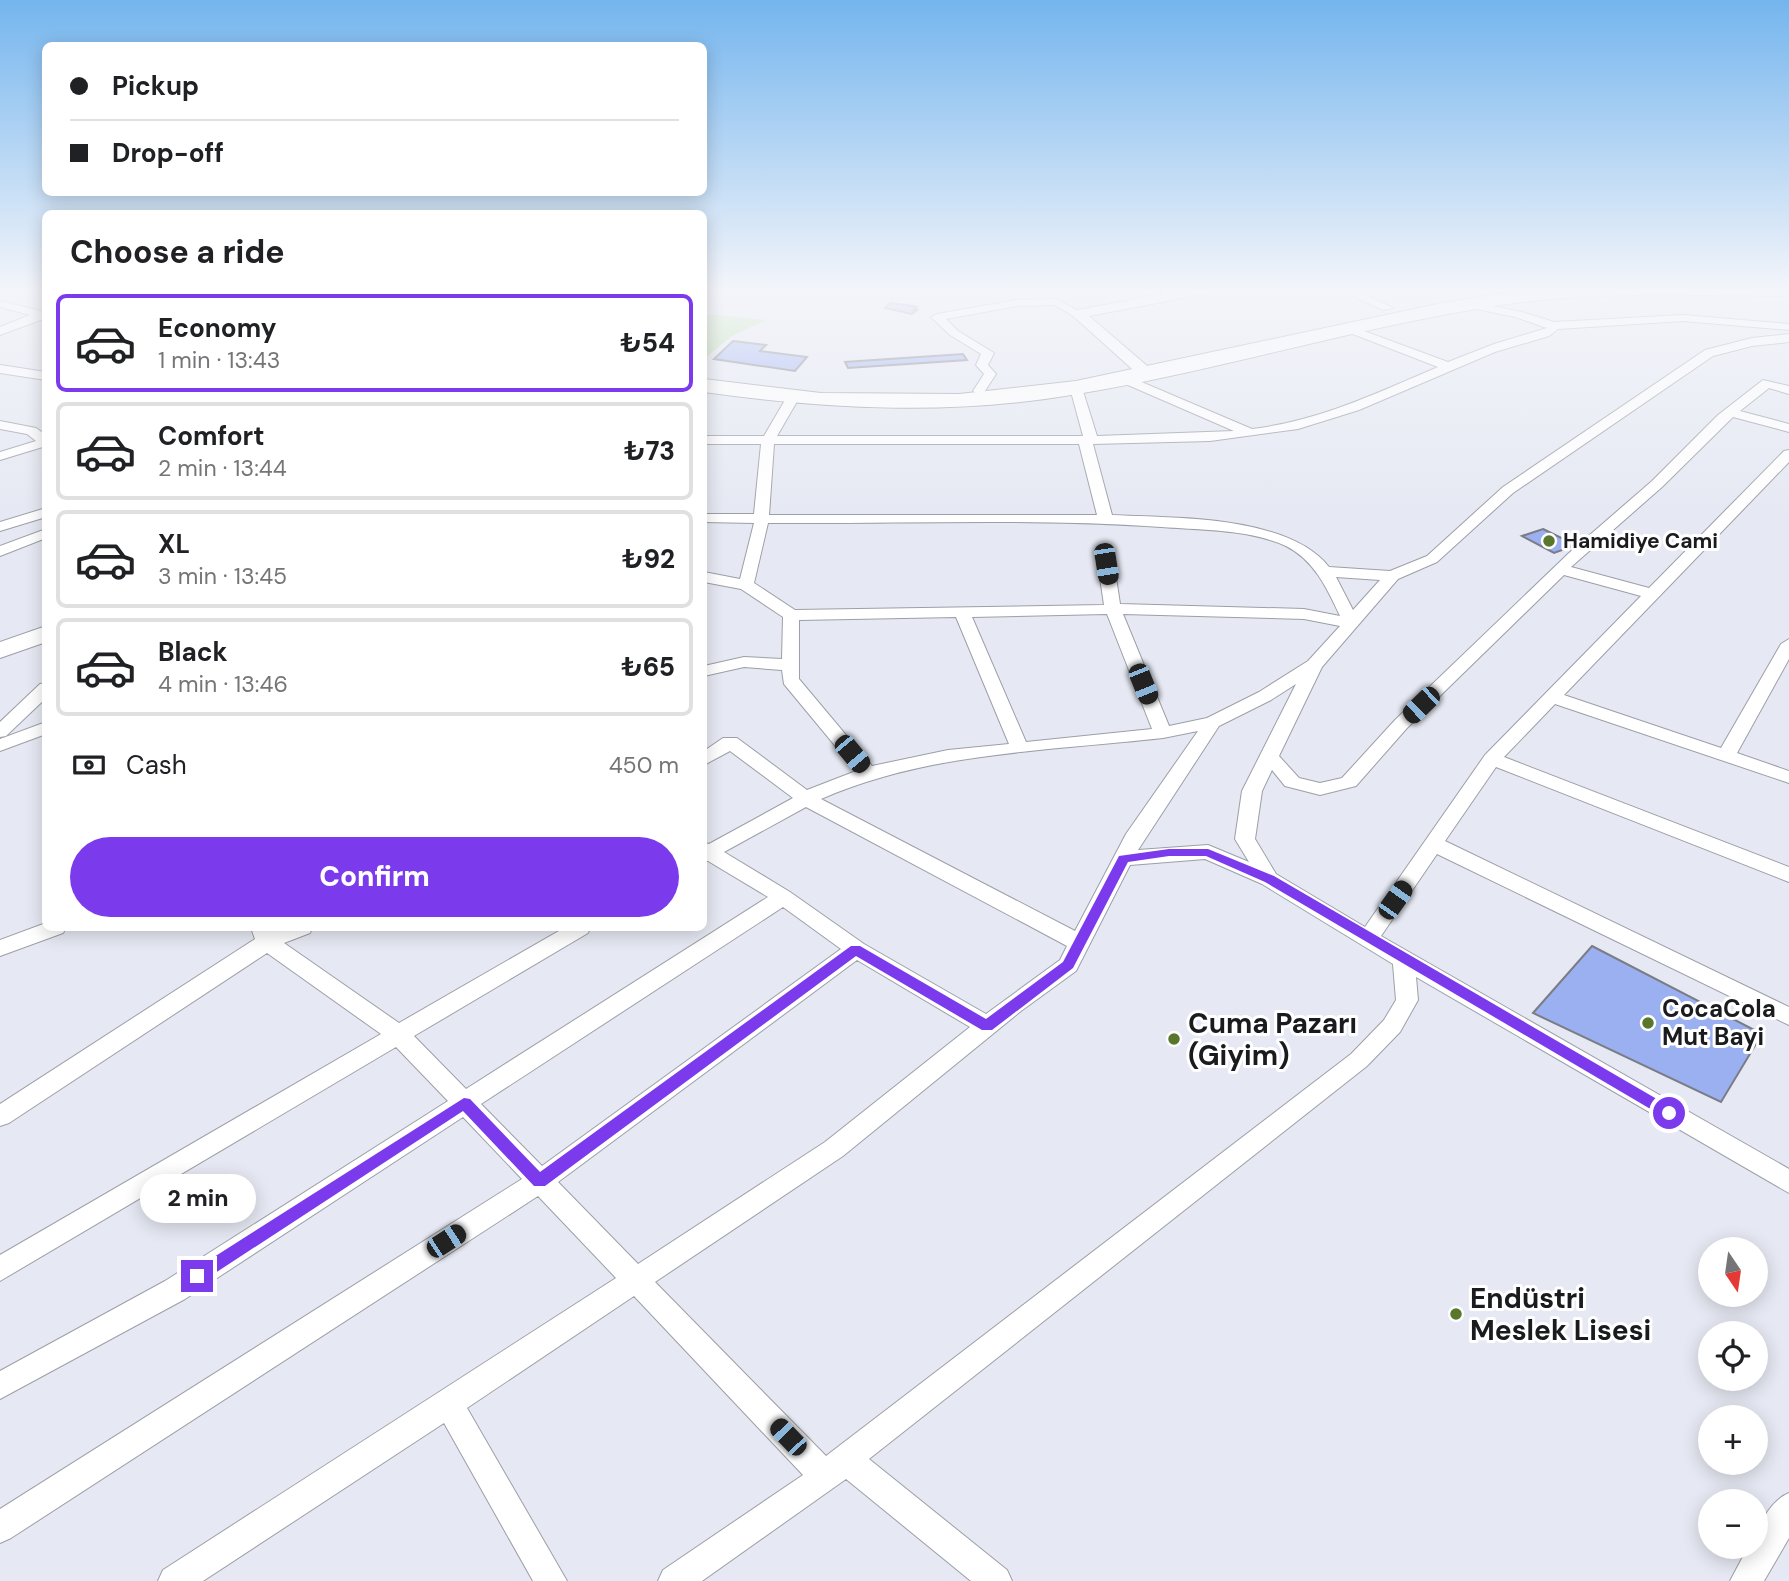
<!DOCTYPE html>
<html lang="en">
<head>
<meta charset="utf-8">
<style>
	:root { --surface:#fff; --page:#f6f6f6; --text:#202124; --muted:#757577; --line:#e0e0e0; --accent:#7c3aed }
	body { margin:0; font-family:"DM Sans",sans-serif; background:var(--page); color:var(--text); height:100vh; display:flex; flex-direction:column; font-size:26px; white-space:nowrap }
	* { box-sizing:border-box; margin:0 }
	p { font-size:23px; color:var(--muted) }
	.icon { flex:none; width:38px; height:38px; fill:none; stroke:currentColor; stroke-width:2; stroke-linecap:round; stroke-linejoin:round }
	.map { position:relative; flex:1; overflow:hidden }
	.side { position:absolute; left:42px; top:210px; width:665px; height:721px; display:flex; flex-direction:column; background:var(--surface); border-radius:10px; box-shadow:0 4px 18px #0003 }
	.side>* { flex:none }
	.banner { position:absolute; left:42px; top:42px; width:665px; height:154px; border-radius:10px; box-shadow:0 4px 18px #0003; display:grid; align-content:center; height:154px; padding:0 28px; background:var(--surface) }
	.needle { width:46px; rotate:167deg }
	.tools { position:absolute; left:1698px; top:1237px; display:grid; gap:14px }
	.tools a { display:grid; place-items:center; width:70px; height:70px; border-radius:50%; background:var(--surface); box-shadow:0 4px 18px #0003; font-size:35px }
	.end { position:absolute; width:32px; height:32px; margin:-16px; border:9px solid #7c3aed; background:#fff; box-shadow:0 0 0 4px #fff }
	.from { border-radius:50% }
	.bubble { position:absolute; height:49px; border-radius:24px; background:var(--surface); box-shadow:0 4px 18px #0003; font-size:23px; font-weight:800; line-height:49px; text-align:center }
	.car { position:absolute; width:21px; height:42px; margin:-21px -10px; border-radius:9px; box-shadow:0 0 5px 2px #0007; background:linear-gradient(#222 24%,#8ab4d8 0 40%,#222 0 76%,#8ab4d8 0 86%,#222 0) }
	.banner b { display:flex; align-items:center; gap:24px; height:66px; font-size:26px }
	.banner b+b { border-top:2px solid var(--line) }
	.banner i { width:18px; height:18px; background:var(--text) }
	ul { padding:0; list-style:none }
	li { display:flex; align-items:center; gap:21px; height:98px; margin:0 14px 10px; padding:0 14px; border:4px solid var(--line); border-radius:10px }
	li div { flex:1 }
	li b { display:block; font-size:26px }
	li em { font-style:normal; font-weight:800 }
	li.selected { border-color:var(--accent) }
	li>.icon { width:63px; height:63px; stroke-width:1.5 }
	h2 { padding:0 28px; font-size:32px; line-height:84px }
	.pay { display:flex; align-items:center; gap:18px; height:77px; padding:0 28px; font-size:26px }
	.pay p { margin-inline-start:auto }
	.action { display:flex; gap:14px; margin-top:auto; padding:14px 28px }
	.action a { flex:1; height:80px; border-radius:42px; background:var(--accent); color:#fff; font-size:28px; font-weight:800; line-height:80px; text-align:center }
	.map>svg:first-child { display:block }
	.green { fill:#b5e19d }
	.building { fill:#9bb0f1; stroke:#7a7d85; stroke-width:2 }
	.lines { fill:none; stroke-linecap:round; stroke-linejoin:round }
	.minor-casing { stroke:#9c9fa7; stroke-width:2 }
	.tertiary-casing { stroke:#9c9fa7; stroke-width:2 }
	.secondary-casing { stroke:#9c9fa7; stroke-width:2 }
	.trunk-casing { stroke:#9c9fa7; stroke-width:2 }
	.minor { fill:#fff; fill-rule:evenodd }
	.tertiary { fill:#fff; fill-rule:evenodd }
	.secondary { fill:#fff; fill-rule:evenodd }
	.trunk { fill:#fff; fill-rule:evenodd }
	.route { fill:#7c3aed }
	.poi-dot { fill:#58772d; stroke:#fff; stroke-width:2.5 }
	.labels { text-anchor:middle; stroke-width:6; stroke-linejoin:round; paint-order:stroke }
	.far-poi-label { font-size:21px; font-weight:bold; fill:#1a1b1e; stroke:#fff; text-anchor:start }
	.poi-label { font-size:24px; font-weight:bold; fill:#1a1b1e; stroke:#fff; text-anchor:start }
	.near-poi-label { font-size:28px; font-weight:bold; fill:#1a1b1e; stroke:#fff; text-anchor:start }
</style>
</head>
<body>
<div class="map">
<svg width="1789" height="1581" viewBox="0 0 1789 1581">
	<rect width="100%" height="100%" fill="#e6e9f3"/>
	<!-- green -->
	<g class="green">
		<path d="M857,288h124l-39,10 -45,3z"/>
		<path d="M704,314l62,6 -34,16 -28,23z"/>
	</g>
	<!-- building -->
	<g class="building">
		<path d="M890,303l23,3 4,1 -4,3h4l-5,4 -27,-6z"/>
		<path d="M733,341l33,4 -6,6 47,6 -12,14 -81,-12z"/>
		<path d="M963,354l4,6 -119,8 -3,-6z"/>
		<path d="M1543,529l33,16 -22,8 -32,-17z"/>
		<path d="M1592,946l170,88 -41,68 -188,-89z"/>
	</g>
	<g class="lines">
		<defs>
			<g id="minor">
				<path d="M1157,288h14l10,6 -10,2z"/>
				<path d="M1336,288h15l42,20 -10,2z"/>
				<path d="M1056,299l28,15 -10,2 -20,-11 -37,1 -71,13 12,12 36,22 -6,12 8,9 -13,20 -4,1 -6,-4 11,-17 -8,-9 5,-11 -31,-19 -19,-18 6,-3 80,-14z"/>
				<path d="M0,301l41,10 5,-1v8l-46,17v-8l30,-12 -30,-8z"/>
				<path d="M1467,301l55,11 32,10 129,-7 106,9v6l-106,-9 -125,8 -9,7 -54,16 -136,58 -61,19 -88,12 -117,3 19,71c62,3 176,0 217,52l61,4 37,-15 76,-69 202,-137 47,-12 37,-4v8l-37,4 -39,10 -200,137 -76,69 -39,17 -76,88 -43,89 20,22 21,5 22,-5 53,-58 174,-167 83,-72 66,-66 45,-35 26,6v8l-20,-6 -29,23 49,13v8l-56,-15 -71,70 -91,80 78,21 135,-137 5,-1v12l-225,233 157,53 60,-104 8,-5v20l-52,94 52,18v12l-234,-79 -51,53 285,110v15l-293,-115 -51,74 344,166v18l-352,-171 -56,82 408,233v24l-373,-216 2,23 -18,32 -33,34 -498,393 138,111 5,11h-41l-125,-102 -144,102h-44l5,-11 140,-95 -169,-179 -167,112 100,173h-34l-89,-158 -241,158h-45l5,-11 453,-292 -78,-82 -527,342 -11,5v-34l522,-330 -59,-62 -278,182 -185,100v-28l165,-90 283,-180 -52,-54 -396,234v-26l381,-221 -114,-81 -258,170 -9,3v-22l255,-165 -4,-11h20l2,3 9,-3h30l-2,5 -26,10 115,80 165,-95h26l-2,5 -174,103 52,53 302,-192 -60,-36h-4v-18l5,1 84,-46 -63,-47 -26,14v-14l19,-13h14l70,52 49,-19 -72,-87 -2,-14 -38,-3 -40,9v-10l40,-9 38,2 1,-42 -42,-28 -37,-7v-10l36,7 14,-56 -50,-1v-8h50l7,-70h-57v-8h60l24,-41 5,-1 6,4 -22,38h306l-13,-48 6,-4 6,4 15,48 137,-5 -113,-49 -2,-3 6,-4 127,54c67,-8 125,-36 186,-62l-93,-36v-4h8l95,35 46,-18 53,-16 -32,-11 -52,-11v-4zM774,444h305l18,71h-328zM768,523c131,1 262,-5 393,4 40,3 87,2 125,19 28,14 41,42 54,70l-36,-7 -184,-5 -6,-40 -8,-5 -8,5 6,41 -309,5 -41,-27zM1564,575l77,21 -156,159 -120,172 -89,-53 -21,-35 7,-48 10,-21 13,16 35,9 36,-9 51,-58zM1336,577l44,3 -27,30zM1107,614l45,115 -126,13 -54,-125zM1123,614l181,5 36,7 -32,35 -49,31 -52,26 -38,8zM956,617l53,127 -61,6 -76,16 -73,-87v-59zM1296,684l-54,107 -7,48 14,23 -41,-17 -70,5 81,-124 52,-26zM1198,731l-72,103 -51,97 -254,-132c107,-47 227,-48 342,-61zM806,807l261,139 -7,14 -74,54 -122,-70 -74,-52 -66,-40zM1205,859l57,25 131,80 3,36 -12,20 -33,34 -525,402 -171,-174 188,-126 178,-145 55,-40 54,-106zM783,907l58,42 -299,217 -61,-62zM857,960l113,67 -145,115 -187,122 -80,-82z"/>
				<path d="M0,365l46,7v8l-46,-7z"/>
				<path d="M0,421l36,7 10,7v11l-46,14v-8l36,-11 -9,-7 -27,-5z"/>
				<path d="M46,508v9l-46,14v-9z"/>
				<path d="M46,529v9l-46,18v-10z"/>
				<path d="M46,683v15l-40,38 -6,1v-15l40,-38z"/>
				<path d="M46,722v12l-46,17v-12z"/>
				<path d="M46,923v5h20l-3,5 -63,23v-16z"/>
				<path d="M1789,1493v45l-25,43h-34l18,-34h7c0,-19 16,-47 34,-54z"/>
			</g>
			<path id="tertiary" d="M1193,288h28l-7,4 -125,24 64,55 2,3 -8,5 -6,-2 -70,-63 7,-4z"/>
			<path id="secondary" d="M46,626v16l-46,16v-16z"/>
			<path id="trunk" d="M1564,288h225v8c-94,-1 -188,-5 -281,8 -145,21 -286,66 -431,90 -124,22 -250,15 -373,-2v-13l117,14 138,1 117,-13 366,-78 69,-11z"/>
		</defs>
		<!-- minor casing -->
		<use href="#minor" class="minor-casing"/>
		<!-- tertiary casing -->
		<use href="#tertiary" class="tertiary-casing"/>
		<!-- secondary casing -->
		<use href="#secondary" class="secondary-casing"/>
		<!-- trunk casing -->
		<use href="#trunk" class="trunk-casing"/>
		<!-- minor -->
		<use href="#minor" class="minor"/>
		<!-- tertiary -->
		<use href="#tertiary" class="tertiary"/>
		<!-- secondary -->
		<use href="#secondary" class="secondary"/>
		<!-- trunk -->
		<use href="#trunk" class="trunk"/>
	</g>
	<!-- sky -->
	<linearGradient id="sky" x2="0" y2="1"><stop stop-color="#74b5ee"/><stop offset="0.57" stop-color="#f4f5fa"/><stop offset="1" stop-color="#f4f5fa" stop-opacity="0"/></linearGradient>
	<rect width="1789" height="509" fill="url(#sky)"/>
	<!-- route -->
	<path class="route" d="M1169,849h39l66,27 400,233 2,4 -2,4h-10l-399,-235 -59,-26h-37l-41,6 -55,106 -81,62h-10l-126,-74 -311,230h-11l-71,-75 -260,170h-11l-3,-5 3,-5 272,-173 6,1 70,73 311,-226h9l126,73 77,-57 56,-106z"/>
	<!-- markers -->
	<g class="poi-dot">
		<circle cx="1549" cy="541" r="7"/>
		<circle cx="1648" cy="1023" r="7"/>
		<circle cx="1174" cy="1039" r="7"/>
		<circle cx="1456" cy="1314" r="7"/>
	</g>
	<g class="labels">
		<!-- far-poi labels -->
		<g class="far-poi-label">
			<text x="1563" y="548">Hamidiye Cami</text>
		</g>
		<!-- poi labels -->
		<g class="poi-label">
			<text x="1662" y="1017">CocaCola<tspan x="1662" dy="28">Mut Bayi</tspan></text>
		</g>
		<!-- near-poi labels -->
		<g class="near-poi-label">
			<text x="1188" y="1033">Cuma Pazarı<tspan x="1188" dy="32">(Giyim)</tspan></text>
			<text x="1470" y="1308">Endüstri<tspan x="1470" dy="32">Meslek Lisesi</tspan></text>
		</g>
	</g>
</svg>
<div class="tools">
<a><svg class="needle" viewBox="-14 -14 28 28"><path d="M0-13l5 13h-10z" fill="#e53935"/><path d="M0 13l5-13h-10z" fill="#757577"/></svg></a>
<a><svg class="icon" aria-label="locate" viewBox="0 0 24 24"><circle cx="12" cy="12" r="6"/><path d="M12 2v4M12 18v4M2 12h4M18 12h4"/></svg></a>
<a>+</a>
<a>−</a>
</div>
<i class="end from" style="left:1669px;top:1113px"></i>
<i class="end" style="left:197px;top:1276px"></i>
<div class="bubble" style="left:140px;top:1174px;width:116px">2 min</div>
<i class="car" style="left:1106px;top:564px;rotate:171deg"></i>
<i class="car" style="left:1143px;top:684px;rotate:158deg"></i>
<i class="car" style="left:1421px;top:705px;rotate:226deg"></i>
<i class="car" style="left:852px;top:754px;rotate:140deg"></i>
<i class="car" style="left:1395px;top:900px;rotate:35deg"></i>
<i class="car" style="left:446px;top:1241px;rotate:57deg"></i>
<i class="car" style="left:788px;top:1437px;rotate:316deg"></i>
<div class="banner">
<b><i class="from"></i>Pickup</b>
<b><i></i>Drop-off</b>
</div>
<section class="side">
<h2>Choose a ride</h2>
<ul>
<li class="selected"><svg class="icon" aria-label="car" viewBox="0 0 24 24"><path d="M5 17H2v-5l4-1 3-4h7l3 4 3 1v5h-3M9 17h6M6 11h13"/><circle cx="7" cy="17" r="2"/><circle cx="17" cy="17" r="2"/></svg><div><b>Economy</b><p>1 min · 13:43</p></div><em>₺54</em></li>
<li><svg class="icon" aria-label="car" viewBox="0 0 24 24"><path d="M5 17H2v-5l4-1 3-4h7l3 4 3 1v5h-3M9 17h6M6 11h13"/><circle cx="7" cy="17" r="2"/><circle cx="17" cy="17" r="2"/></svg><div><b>Comfort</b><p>2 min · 13:44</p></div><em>₺73</em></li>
<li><svg class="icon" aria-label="car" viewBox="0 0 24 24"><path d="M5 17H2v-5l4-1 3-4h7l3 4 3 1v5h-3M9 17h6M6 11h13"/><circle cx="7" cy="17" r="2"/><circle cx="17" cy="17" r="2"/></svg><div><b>XL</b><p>3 min · 13:45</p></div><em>₺92</em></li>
<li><svg class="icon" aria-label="car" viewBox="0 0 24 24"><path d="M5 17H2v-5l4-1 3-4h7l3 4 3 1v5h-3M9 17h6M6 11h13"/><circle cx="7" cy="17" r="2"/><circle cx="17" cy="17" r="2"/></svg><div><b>Black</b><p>4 min · 13:46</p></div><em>₺65</em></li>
</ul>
<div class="pay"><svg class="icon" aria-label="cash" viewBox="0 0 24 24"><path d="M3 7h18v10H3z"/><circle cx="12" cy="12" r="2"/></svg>Cash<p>450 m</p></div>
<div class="action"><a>Confirm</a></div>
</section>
</div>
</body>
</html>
